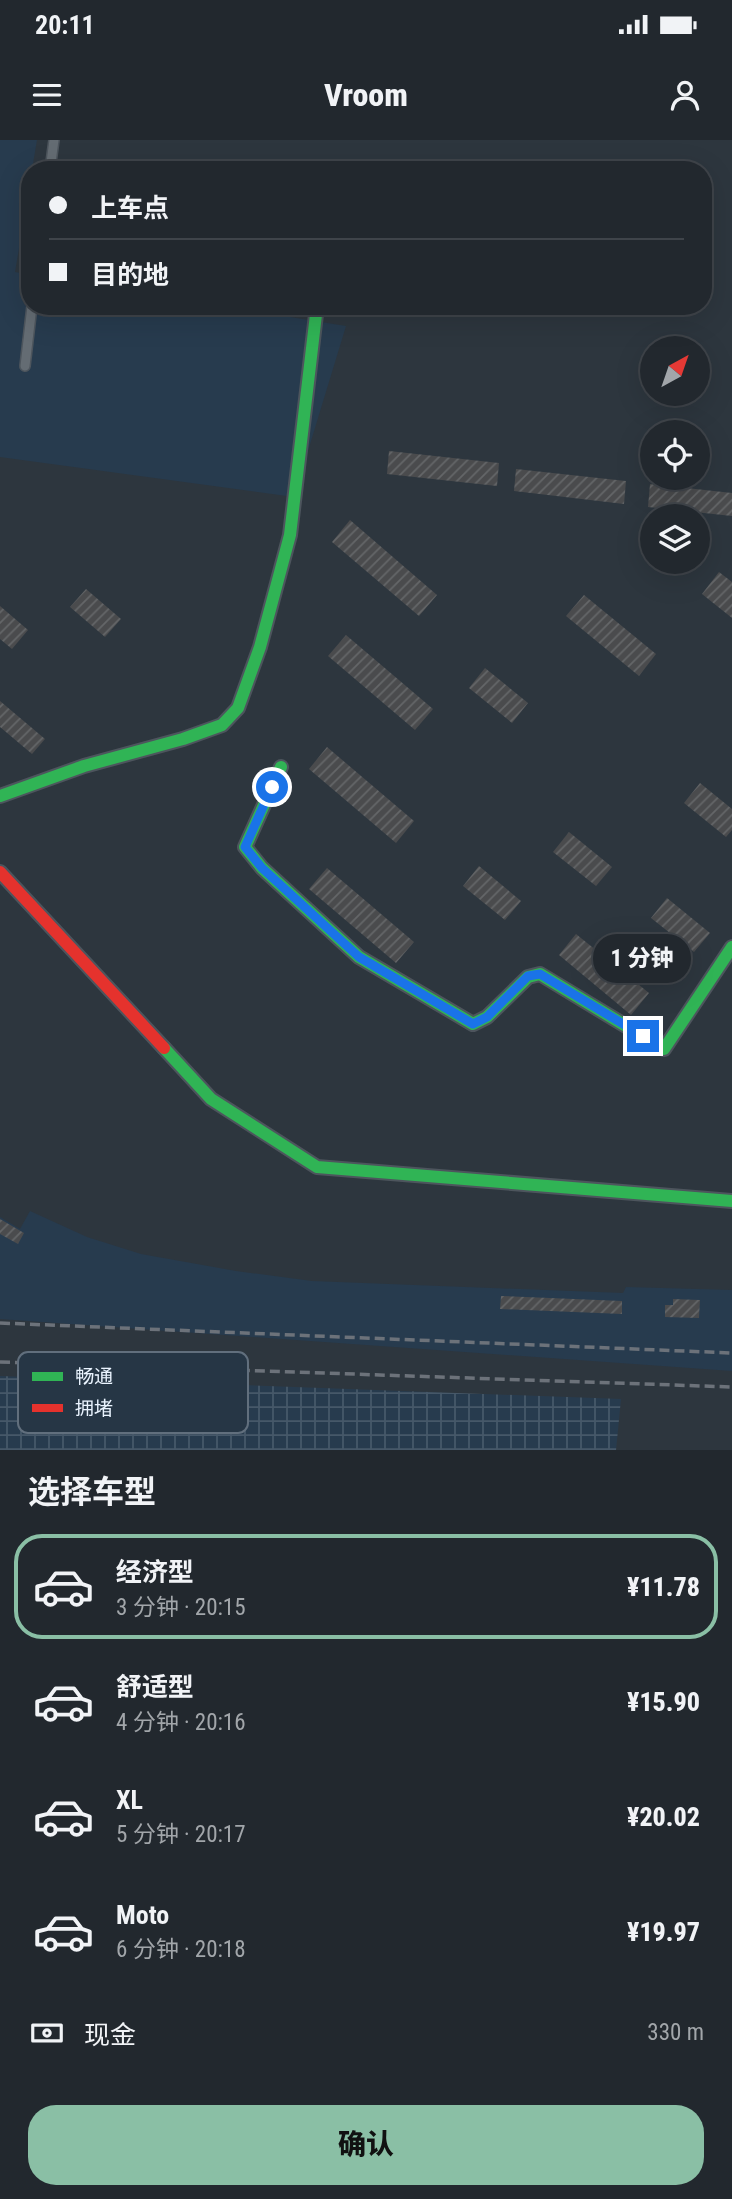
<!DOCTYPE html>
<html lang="zh">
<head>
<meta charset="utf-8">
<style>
	:root { --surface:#22282e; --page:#2e343a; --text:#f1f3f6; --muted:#a2a6aa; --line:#3f444a; --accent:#8abfa5 }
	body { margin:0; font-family:"Roboto Condensed","Noto Sans SC",sans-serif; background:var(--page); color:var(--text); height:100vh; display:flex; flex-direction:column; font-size:26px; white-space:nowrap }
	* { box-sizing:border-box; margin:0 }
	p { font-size:23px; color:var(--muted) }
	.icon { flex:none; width:38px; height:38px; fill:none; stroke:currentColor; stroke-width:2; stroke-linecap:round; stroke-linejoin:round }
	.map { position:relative; height:1310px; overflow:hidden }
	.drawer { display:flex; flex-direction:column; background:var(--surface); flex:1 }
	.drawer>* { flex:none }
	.top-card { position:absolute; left:21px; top:21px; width:691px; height:154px; border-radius:28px; box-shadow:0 7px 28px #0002,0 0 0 2px var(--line); display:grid; align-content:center; height:154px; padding:0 28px; background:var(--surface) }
	.needle { width:46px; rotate:40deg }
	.tools { position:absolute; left:640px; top:196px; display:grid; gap:14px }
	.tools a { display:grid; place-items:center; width:70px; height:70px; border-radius:50%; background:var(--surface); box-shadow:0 7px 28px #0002,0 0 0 2px var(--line); font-size:35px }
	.end { position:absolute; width:32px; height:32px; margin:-16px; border:9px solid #1a73e8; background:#fff; box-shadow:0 0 0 4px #fff }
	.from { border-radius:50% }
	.bubble { position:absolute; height:49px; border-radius:24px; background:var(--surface); box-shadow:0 7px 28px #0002,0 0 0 2px var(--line); font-size:23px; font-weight:800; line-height:49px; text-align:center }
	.top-card b { display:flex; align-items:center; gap:24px; height:66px; font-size:26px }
	.top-card b+b { border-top:2px solid var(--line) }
	.top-card i { width:18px; height:18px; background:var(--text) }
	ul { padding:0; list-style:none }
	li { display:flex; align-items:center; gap:21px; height:105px; margin:0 14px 10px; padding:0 14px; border:4px solid transparent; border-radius:28px }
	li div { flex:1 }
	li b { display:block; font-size:26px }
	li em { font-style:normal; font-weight:800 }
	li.current { border-color:var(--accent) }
	li>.icon { width:63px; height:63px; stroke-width:1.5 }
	h2 { padding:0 28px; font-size:32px; line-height:84px }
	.pay { display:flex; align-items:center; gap:18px; height:77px; padding:0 28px; font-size:26px }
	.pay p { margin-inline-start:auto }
	.button { display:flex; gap:14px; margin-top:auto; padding:14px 28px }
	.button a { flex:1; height:80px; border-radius:28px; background:var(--accent); color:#111; font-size:28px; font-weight:800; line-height:80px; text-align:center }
	.status { display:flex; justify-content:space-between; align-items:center; height:49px; padding:0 35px; background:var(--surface); direction:ltr }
	.status svg { height:19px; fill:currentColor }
	header { display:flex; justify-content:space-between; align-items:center; height:91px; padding:0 28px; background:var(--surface); font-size:32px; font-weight:800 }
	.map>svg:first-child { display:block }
	.built { fill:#273b4e }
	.industrial { fill:url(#industrial-grid) }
	.building { fill:url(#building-hatch) }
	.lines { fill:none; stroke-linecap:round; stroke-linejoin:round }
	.street-casing { stroke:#4d555d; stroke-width:12 }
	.fast-casing { stroke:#4d555d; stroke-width:16 }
	.jam-casing { stroke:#4d555d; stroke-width:16 }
	.street { stroke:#646c73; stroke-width:9 }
	.fast { stroke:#30b455; stroke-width:12 }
	.jam { stroke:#e5322d; stroke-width:12 }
	.rail { stroke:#6c727a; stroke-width:3.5; stroke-dasharray:10 5; stroke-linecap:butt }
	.route { stroke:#1a73e8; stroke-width:9 }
	.key { fill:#263645; stroke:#616f7d; stroke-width:2 }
	.key-label { font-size:19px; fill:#eaf4ff }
</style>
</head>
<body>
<div class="status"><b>20:11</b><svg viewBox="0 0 49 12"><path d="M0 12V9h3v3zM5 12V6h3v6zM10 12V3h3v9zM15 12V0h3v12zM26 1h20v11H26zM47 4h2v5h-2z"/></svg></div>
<header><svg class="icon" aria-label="menu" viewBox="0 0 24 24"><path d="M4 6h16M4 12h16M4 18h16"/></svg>Vroom<svg class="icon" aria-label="person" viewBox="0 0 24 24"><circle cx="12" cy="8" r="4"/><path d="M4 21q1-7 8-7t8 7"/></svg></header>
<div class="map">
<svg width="732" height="1310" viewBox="0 0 732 1310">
	<defs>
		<pattern id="industrial-grid" width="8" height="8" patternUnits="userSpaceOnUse" patternTransform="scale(1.75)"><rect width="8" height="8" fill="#273b4e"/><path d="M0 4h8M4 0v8" fill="none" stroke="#465869"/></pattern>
		<pattern id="building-hatch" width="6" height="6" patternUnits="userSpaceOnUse" patternTransform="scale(1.75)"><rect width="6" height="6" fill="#4a4b4d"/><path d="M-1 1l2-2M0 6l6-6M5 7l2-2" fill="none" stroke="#646668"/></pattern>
	</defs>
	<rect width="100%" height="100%" fill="#2d363e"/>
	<!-- built -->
	<g class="built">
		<path d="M0,0h37l-5,30h-2v14l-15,88 15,3v31h192l124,20 -52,171 -294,-40z"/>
		<path d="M30,1071l57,26 54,17 95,17 76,10 311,12 3,-6 106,3v81l-732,-52v-102l20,12z"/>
	</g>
	<!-- industrial -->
	<path class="industrial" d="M0,1236l621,23 -5,51h-616z"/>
	<!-- building -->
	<g class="building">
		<path d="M389,311l110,12 -2,23 -110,-12z"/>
		<path d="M516,329l110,12 -2,23 -110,-13z"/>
		<path d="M650,344l82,9v23l-84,-9z"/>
		<path d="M350,380l87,75 -18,21 -87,-74z"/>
		<path d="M719,432l13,10v36l-30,-24z"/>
		<path d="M86,449l35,30 -16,18 -35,-30z"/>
		<path d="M584,455l72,59 -17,22 -73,-60z"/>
		<path d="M0,466l28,24 -16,19 -12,-10z"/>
		<path d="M346,495l87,74 -18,21 -87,-74z"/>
		<path d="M485,528l43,35 -16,20 -43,-35z"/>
		<path d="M0,561l45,38 -13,15 -32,-27z"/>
		<path d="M327,607l87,74 -18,22 -87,-74z"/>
		<path d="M700,643l32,26v21l-6,7 -42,-34z"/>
		<path d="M569,692l43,35 -16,19 -43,-34z"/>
		<path d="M479,726l42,35 -16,19 -42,-34z"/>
		<path d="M327,728l87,74 -18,21 -87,-74z"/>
		<path d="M667,758l43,35 -16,19 -43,-34z"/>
		<path d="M576,794l73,59 -18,22 -72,-60z"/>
		<path d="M0,1079l24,14 -6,11 -18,-10z"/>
		<path d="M501,1156l121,5v13l-122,-5z"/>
		<path d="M673,1159l27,1 -1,18 -34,-1v-12h8z"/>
	</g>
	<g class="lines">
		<defs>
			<g id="street">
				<path d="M50,30l4,-30"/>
				<path d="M281,166l36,6"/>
				<path d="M25,226l7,-60"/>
			</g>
			<g id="fast">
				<path d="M281,627l-36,80 17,21 97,89 114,67 14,-7 41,-40 12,-3 124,75 68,-102"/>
				<path d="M0,656l84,-30 99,-27 39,-14 16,-17 22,-61 30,-112 27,-229"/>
				<path d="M164,908l47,51 106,68 415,34"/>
			</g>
			<path id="jam" d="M0,732l164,176"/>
		</defs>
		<!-- street casing -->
		<use href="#street" class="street-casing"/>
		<!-- fast casing -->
		<use href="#fast" class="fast-casing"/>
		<!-- jam casing -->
		<use href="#jam" class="jam-casing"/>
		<!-- street -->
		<use href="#street" class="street"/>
		<!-- fast -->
		<use href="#fast" class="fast"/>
		<!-- jam -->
		<use href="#jam" class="jam"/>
		<!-- rail -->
		<g class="rail">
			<path d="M0,1183l732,30"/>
			<path d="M0,1222l732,25"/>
		</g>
	</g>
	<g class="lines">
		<!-- route -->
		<path class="route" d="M272,647l-27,60 17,21 97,89 114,67 14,-7 41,-41 12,-2 103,62"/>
	</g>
	<!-- legend -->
	<rect x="18" y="1212" width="230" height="81" rx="10" class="key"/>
	<rect x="32" y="1232" width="31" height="9" fill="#30b455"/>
	<rect x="32" y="1264" width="31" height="8" fill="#e5322d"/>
	<g class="key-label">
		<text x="75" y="1243">畅通</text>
		<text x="75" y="1275">拥堵</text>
	</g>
</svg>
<div class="tools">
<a><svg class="needle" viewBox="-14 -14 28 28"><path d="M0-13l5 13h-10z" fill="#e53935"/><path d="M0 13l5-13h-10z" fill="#a2a6aa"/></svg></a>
<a><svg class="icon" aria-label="locate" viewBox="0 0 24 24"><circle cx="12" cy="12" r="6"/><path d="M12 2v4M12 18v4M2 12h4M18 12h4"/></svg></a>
<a><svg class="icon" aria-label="layers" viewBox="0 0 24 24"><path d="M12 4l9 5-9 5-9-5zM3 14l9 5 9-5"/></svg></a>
</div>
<i class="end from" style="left:272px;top:647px"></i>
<i class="end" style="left:643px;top:896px"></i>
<div class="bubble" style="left:593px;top:794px;width:98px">1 分钟</div>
<div class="top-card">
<b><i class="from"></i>上车点</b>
<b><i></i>目的地</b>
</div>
</div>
<section class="drawer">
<h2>选择车型</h2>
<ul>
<li class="current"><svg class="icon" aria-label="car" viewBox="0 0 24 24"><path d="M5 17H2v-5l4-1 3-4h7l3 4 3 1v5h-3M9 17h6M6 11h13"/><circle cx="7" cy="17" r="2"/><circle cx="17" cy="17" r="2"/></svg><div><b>经济型</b><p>3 分钟 · 20:15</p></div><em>¥11.78</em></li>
<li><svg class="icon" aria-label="car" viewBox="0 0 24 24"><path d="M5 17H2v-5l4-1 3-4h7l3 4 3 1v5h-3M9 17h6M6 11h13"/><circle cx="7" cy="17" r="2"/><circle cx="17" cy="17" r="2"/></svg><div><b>舒适型</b><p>4 分钟 · 20:16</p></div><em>¥15.90</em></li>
<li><svg class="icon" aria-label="car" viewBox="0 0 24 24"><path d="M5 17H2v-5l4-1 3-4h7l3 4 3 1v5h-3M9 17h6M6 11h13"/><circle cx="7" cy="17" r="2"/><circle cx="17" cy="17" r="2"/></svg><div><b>XL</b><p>5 分钟 · 20:17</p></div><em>¥20.02</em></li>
<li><svg class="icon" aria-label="car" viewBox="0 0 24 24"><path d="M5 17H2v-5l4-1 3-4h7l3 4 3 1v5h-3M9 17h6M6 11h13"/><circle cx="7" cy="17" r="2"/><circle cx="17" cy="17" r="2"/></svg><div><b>Moto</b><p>6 分钟 · 20:18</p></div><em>¥19.97</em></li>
</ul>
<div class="pay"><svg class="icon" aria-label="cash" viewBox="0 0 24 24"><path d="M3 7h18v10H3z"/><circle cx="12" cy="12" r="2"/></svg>现金<p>330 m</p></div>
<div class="button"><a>确认</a></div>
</section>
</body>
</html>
